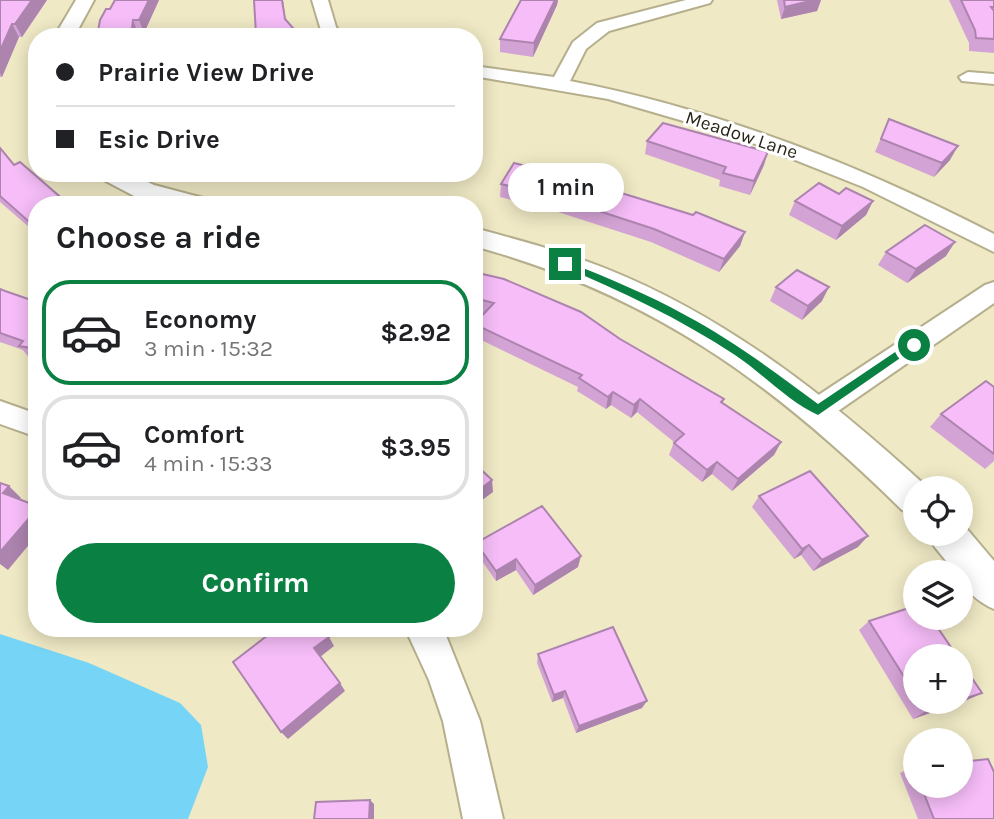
<!DOCTYPE html>
<html lang="en">
<head>
<meta charset="utf-8">
<style>
	:root { --surface:#fff; --page:#f2f2f2; --text:#202124; --muted:#757577; --line:#e0e0e0; --accent:#0b8043 }
	body { margin:0; font-family:Karla,sans-serif; background:var(--page); color:var(--text); height:100vh; display:flex; flex-direction:column; font-size:26px; white-space:nowrap }
	* { box-sizing:border-box; margin:0 }
	p { font-size:23px; color:var(--muted) }
	.icon { flex:none; width:38px; height:38px; fill:none; stroke:currentColor; stroke-width:2; stroke-linecap:round; stroke-linejoin:round }
	.map { position:relative; flex:1; overflow:hidden }
	.details { position:absolute; left:28px; top:196px; width:455px; height:441px; display:flex; flex-direction:column; background:var(--surface); border-radius:28px; box-shadow:0 4px 18px #0003 }
	.details>* { flex:none }
	.guide { position:absolute; left:28px; top:28px; width:455px; height:154px; border-radius:28px; box-shadow:0 4px 18px #0003; display:grid; align-content:center; height:154px; padding:0 28px; background:var(--surface) }
	.fabs { position:absolute; left:903px; top:476px; display:grid; gap:14px }
	.fabs a { display:grid; place-items:center; width:70px; height:70px; border-radius:50%; background:var(--surface); box-shadow:0 4px 18px #0003; font-size:35px }
	.end { position:absolute; width:32px; height:32px; margin:-16px; border:9px solid #0b8043; background:#fff; box-shadow:0 0 0 4px #fff }
	.from { border-radius:50% }
	.bubble { position:absolute; height:49px; border-radius:24px; background:var(--surface); box-shadow:0 4px 18px #0003; font-size:23px; font-weight:700; line-height:49px; text-align:center }
	.guide b { display:flex; align-items:center; gap:24px; height:66px; font-size:26px }
	.guide b+b { border-top:2px solid var(--line) }
	.guide i { width:18px; height:18px; background:var(--text) }
	ul { padding:0; list-style:none }
	li { display:flex; align-items:center; gap:21px; height:105px; margin:0 14px 10px; padding:0 14px; border:4px solid var(--line); border-radius:28px }
	li div { flex:1 }
	li b { display:block; font-size:26px }
	li em { font-style:normal; font-weight:700 }
	li.active { border-color:var(--accent) }
	li>.icon { width:63px; height:63px; stroke-width:1.5 }
	h2 { padding:0 28px; font-size:32px; line-height:84px }
	.action { display:flex; gap:14px; margin-top:auto; padding:14px 28px }
	.action a { flex:1; height:80px; border-radius:42px; background:var(--accent); color:#fff; font-size:28px; font-weight:700; line-height:80px; text-align:center }
	.map>svg:first-child { display:block }
	.water { fill:#76d5f6 }
	.lines { fill:none; stroke-linecap:round; stroke-linejoin:round }
	.minor-casing { stroke:#b5af8d; stroke-width:4 }
	.tertiary-casing { stroke:#b5af8d; stroke-width:4 }
	.minor { fill:#fff; fill-rule:evenodd }
	.tertiary { fill:#fff; fill-rule:evenodd }
	.wall { fill:#d4a3d5 }
	.shaded-wall { fill:#ac84ae }
	.building { fill:#f6bdf8; stroke:#ac84ae; stroke-width:2 }
	.route { fill:#0b8043 }
	.labels { text-anchor:middle; stroke-width:6; stroke-linejoin:round; paint-order:stroke }
	.far-street-label { font-size:19px; fill:#282619; stroke:#fff }
</style>
</head>
<body>
<div class="map">
<svg width="994" height="819" viewBox="0 0 994 819">
	<rect width="100%" height="100%" fill="#efe9c5"/>
	<!-- water -->
	<path class="water" d="M0,634l89,29 91,40 21,22 7,42 -20,52h-188z"/>
	<g class="lines">
		<defs>
			<g id="minor">
				<path d="M312,0h16l8,27 7,10h-17l-6,-10z"/>
				<path d="M686,0h26l-2,3 -101,28 -23,18 -16,32c150,29 289,84 424,153v18l-131,-65 -128,-51 -127,-37 -134,-23v-10l80,11 19,-35 24,-19z"/>
				<path d="M968,72l26,2v10l-32,-3 -3,-4z"/>
				<path d="M994,282v21l-166,115 -10,3 -10,-3 -4,-8 4,-8 177,-117z"/>
				<path d="M0,401l37,13v23l-37,-13z"/>
				<path d="M405,628h36l6,10 33,83 23,98h-40l-20,-98 -14,-41z"/>
			</g>
			<g id="tertiary">
				<path d="M76,0h18l-20,37h-20z"/>
				<path d="M97,173h32l25,12 53,14 4,6h-45l-30,-8 -36,-19z"/>
				<path d="M474,228c45,12 90,24 133,41 122,49 225,131 321,219h-13v27l-13,-5c-130,-128 -250,-215 -428,-264z"/>
				<path d="M961,522l33,39v48c-14,-6 -33,-20 -33,-37h-6l-21,-26 -6,-12h33z"/>
			</g>
		</defs>
		<!-- minor casing -->
		<use href="#minor" class="minor-casing"/>
		<!-- tertiary casing -->
		<use href="#tertiary" class="tertiary-casing"/>
		<!-- minor -->
		<use href="#minor" class="minor"/>
		<!-- tertiary -->
		<use href="#tertiary" class="tertiary"/>
	</g>
	<!-- wall -->
	<g class="wall">
		<path d="M0,0h47l-25,37h-3l-17,40h-2z"/>
		<path d="M159,0l-15,33h-6v4h-41l13,-28z"/>
		<path d="M521,0h37l-1,5 -24,52 -33,-5v-13z"/>
		<path d="M777,0h44l-4,11 -36,8z"/>
		<path d="M949,0h45v53l-25,-2v-8z"/>
		<path d="M889,119l61,41 -16,17 -59,-25z"/>
		<path d="M647,141l117,24 -14,30 -31,-9 1,-6 -75,-26z"/>
		<path d="M0,148l37,57v29l-37,-32z"/>
		<path d="M326,173h25l-1,4 -24,-2z"/>
		<path d="M501,184l244,48 -5,14 -21,26 -68,-30 -96,-31 -55,-14z"/>
		<path d="M839,194l34,7 -7,14 -30,25 -47,-25 6,-14z"/>
		<path d="M886,252l60,4 -39,27 -29,-18z"/>
		<path d="M474,271l146,68 104,60 -1,4 58,39 -7,13 -42,36 -20,-17 -10,8 -33,-27 5,-13 -37,-30 -6,6 -20,-13 -5,4 -29,-18 1,-4 -103,-50 -1,-13 10,-10 -10,-2z"/>
		<path d="M776,287l46,14 -20,19 -32,-19z"/>
		<path d="M0,289l5,2 32,11v58l-7,-1 -7,-9 -23,-8z"/>
		<path d="M994,387v74l-9,8 -55,-42 11,-13z"/>
		<path d="M759,496l99,51 -45,24 -12,-16 -7,4 -42,-52z"/>
		<path d="M476,543l102,24 -45,28 -17,-25 -20,11 -19,-27z"/>
		<path d="M869,621l46,35v46h46l21,-9 -15,7 -54,19 -54,-89z"/>
		<path d="M223,628h19l-5,8z"/>
		<path d="M538,654l104,54 -66,25 -13,-35 -11,4 -15,-39z"/>
		<path d="M913,767h2v19h46l33,33h-76l-18,-46z"/>
	</g>
	<!-- shaded-wall -->
	<g class="shaded-wall">
		<path d="M32,0h15l-25,37 -7,-13z"/>
		<path d="M149,0h10l-15,33 -5,-13z"/>
		<path d="M282,0h1l4,32 -2,-13z"/>
		<path d="M555,0h3l-1,5 -24,52 1,-14z"/>
		<path d="M814,0h7l-4,11 -36,8 4,-12z"/>
		<path d="M133,20l5,13v4h-7z"/>
		<path d="M12,24l7,13 -17,40 -2,-4v-22z"/>
		<path d="M958,146l-8,14 -16,17 8,-14z"/>
		<path d="M768,152l-4,13 -14,30 4,-14z"/>
		<path d="M873,201l-7,14 -30,25 6,-14z"/>
		<path d="M745,232l-5,14 -21,26 5,-13z"/>
		<path d="M955,242l-9,14 -39,27 9,-14z"/>
		<path d="M829,287l-7,14 -20,19 6,-14z"/>
		<path d="M37,304v15l-7,-9z"/>
		<path d="M613,392l-2,13 -5,4 2,-12z"/>
		<path d="M640,399l-3,13 -6,6 3,-13z"/>
		<path d="M781,442l-7,13 -42,36 6,-12z"/>
		<path d="M717,462l-5,12 -10,8 5,-12z"/>
		<path d="M492,480l1,12 -19,14v-12z"/>
		<path d="M9,486l12,12 -6,7 -12,-12z"/>
		<path d="M37,509v26l-29,35 -8,-6v-12z"/>
		<path d="M868,536l-10,11 -45,24 9,-11z"/>
		<path d="M809,545l-8,10 -7,4 8,-10z"/>
		<path d="M581,556l-3,11 -45,28 2,-10z"/>
		<path d="M516,559v11l-20,11v-10z"/>
		<path d="M231,628h11l-5,8z"/>
		<path d="M329,637l5,9 -14,11 -6,-9z"/>
		<path d="M340,683l5,8 -57,48 -7,-7z"/>
		<path d="M565,691l-2,7 -11,4 2,-7z"/>
		<path d="M982,693l-15,7 -54,19 13,-8 29,-9h6v-2z"/>
		<path d="M647,701l-5,7 -66,25 3,-7z"/>
		<path d="M370,800l4,4v15h-5z"/>
	</g>
	<!-- building -->
	<g class="building">
		<path d="M0,0h32l-17,24h-3l-12,27z"/>
		<path d="M115,0h34l-10,20h-6l-2,17h-34l3,-17 6,-11h4z"/>
		<path d="M254,0h28l3,19 16,18h-54l9,-3z"/>
		<path d="M521,0h34l-21,43 -34,-4z"/>
		<path d="M784,0h30l-29,7z"/>
		<path d="M961,0h33v7h-3l3,4v28l-18,-1 -1,-8z"/>
		<path d="M889,119l69,27 -16,17 -61,-24z"/>
		<path d="M663,123l105,29 -14,29 -31,-8 3,-6 -79,-26z"/>
		<path d="M0,148l14,17 6,-3 45,39 12,4h-40v23l-2,-1 -35,-31z"/>
		<path d="M514,163l52,13 127,39 3,-3 49,20 -21,27 -70,-30 -98,-32 -55,-13z"/>
		<path d="M819,183l20,11 7,-6 27,13 -31,25 -47,-25z"/>
		<path d="M925,225l30,17 -39,27 -30,-17z"/>
		<path d="M797,270l32,17 -21,19 -32,-19z"/>
		<path d="M474,272l30,7 77,33 39,27 104,60 -3,3 60,40 -43,37 -21,-17 -10,8 -33,-27 10,-9 -44,-35 -6,6 -21,-13 -5,5 -29,-19 3,-3 -108,-51 20,-21 -20,-5z"/>
		<path d="M0,289l5,2 32,11v2l-7,6 7,2v37l-18,-3 4,-5 -23,-8z"/>
		<path d="M986,381l8,6v67l-53,-40z"/>
		<path d="M474,463l18,17 -18,14z"/>
		<path d="M810,471l58,65 -46,24 -13,-15 -7,4 -43,-53z"/>
		<path d="M0,483l9,3 -6,7 34,13v3l-37,43z"/>
		<path d="M542,506l39,50 -46,29 -19,-26 -20,12 -20,-28z"/>
		<path d="M915,606v12h16l26,38h-42v38l-46,-73z"/>
		<path d="M613,627l34,74 -68,25 -14,-35 -11,4 -16,-41z"/>
		<path d="M277,628h45l7,9 -15,11 26,35 -59,49 -48,-70z"/>
		<path d="M961,662l21,31 -21,7z"/>
		<path d="M920,702h35l-29,9z"/>
		<path d="M988,759l6,13v47h-60l-13,-33h40v-24z"/>
		<path d="M370,800l-1,19h-55l2,-17z"/>
	</g>
	<!-- route -->
	<path class="route" d="M561,262h7c40,16 79,32 117,53 47,25 90,57 133,89l92,-62 4,-1 5,4 -101,70c-28,-12 -57,-43 -83,-60 -55,-36 -113,-64 -174,-89z"/>
	<g class="labels">
		<!-- far-street labels -->
		<g class="far-street-label">
			<text transform="translate(742 134) rotate(18)" y="7">Meadow Lane</text>
		</g>
	</g>
</svg>
<div class="fabs">
<a><svg class="icon" aria-label="locate" viewBox="0 0 24 24"><circle cx="12" cy="12" r="6"/><path d="M12 2v4M12 18v4M2 12h4M18 12h4"/></svg></a>
<a><svg class="icon" aria-label="layers" viewBox="0 0 24 24"><path d="M12 4l9 5-9 5-9-5zM3 14l9 5 9-5"/></svg></a>
<a>+</a>
<a>−</a>
</div>
<i class="end from" style="left:914px;top:345px"></i>
<i class="end" style="left:565px;top:264px"></i>
<div class="bubble" style="left:508px;top:163px;width:116px">1 min</div>
<div class="guide">
<b><i class="from"></i>Prairie View Drive</b>
<b><i></i>Esic Drive</b>
</div>
<section class="details">
<h2>Choose a ride</h2>
<ul>
<li class="active"><svg class="icon" aria-label="car" viewBox="0 0 24 24"><path d="M5 17H2v-5l4-1 3-4h7l3 4 3 1v5h-3M9 17h6M6 11h13"/><circle cx="7" cy="17" r="2"/><circle cx="17" cy="17" r="2"/></svg><div><b>Economy</b><p>3 min · 15:32</p></div><em>$2.92</em></li>
<li><svg class="icon" aria-label="car" viewBox="0 0 24 24"><path d="M5 17H2v-5l4-1 3-4h7l3 4 3 1v5h-3M9 17h6M6 11h13"/><circle cx="7" cy="17" r="2"/><circle cx="17" cy="17" r="2"/></svg><div><b>Comfort</b><p>4 min · 15:33</p></div><em>$3.95</em></li>
</ul>
<div class="action"><a>Confirm</a></div>
</section>
</div>
</body>
</html>
